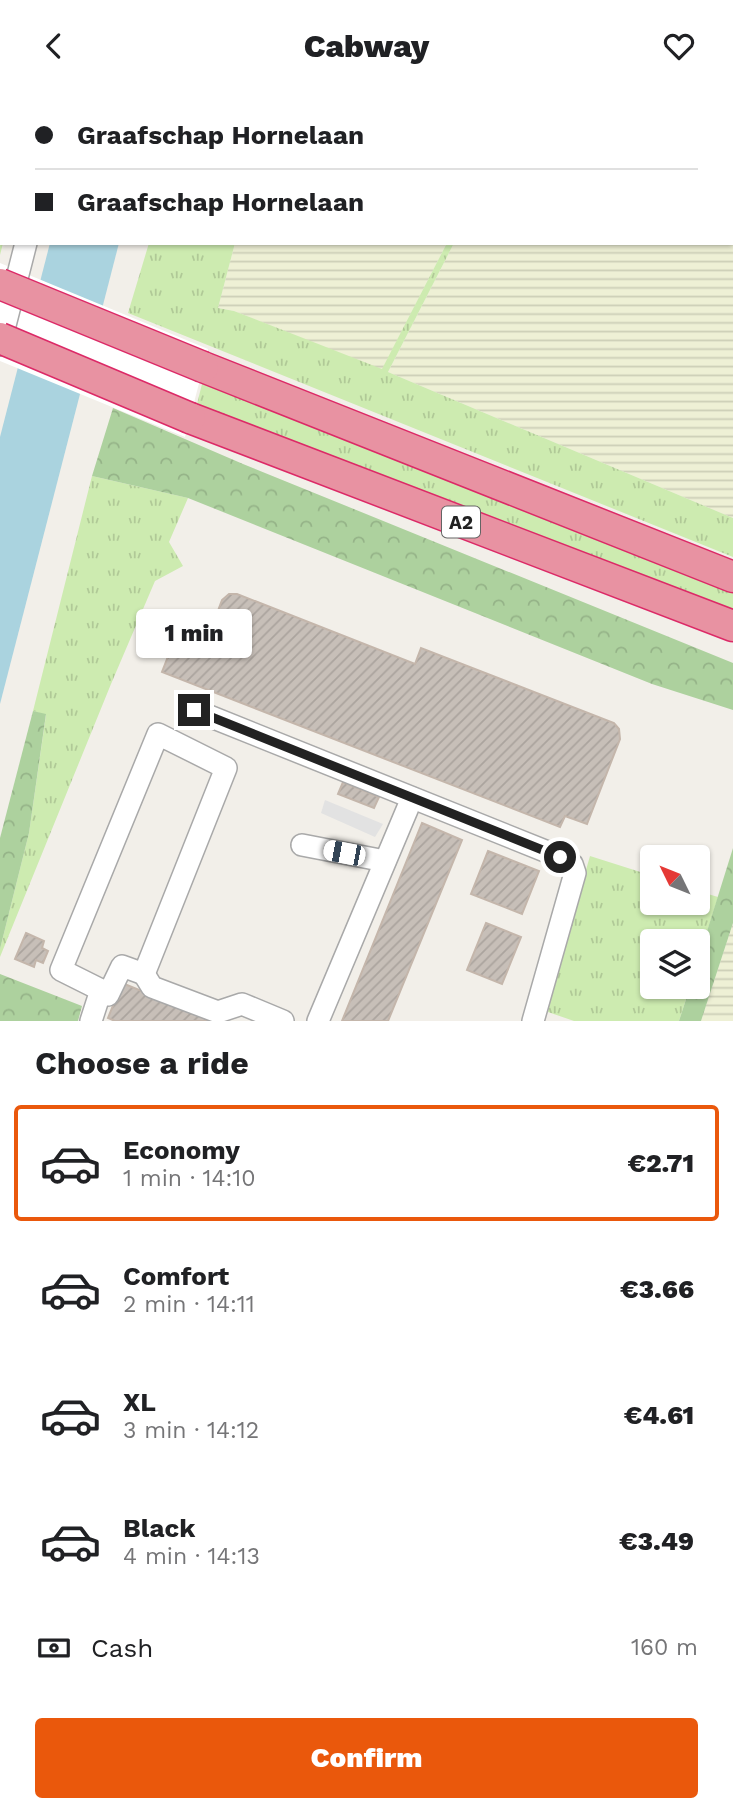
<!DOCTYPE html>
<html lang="en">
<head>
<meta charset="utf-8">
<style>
	:root { --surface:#fff; --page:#f2f2f2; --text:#202124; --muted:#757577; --line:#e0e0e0; --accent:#ea580c }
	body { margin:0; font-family:"Work Sans",sans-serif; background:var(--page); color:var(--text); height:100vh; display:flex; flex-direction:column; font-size:26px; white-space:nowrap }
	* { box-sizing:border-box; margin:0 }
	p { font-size:23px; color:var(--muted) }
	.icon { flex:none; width:38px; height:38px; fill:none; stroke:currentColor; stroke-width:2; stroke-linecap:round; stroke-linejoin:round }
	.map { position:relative; height:930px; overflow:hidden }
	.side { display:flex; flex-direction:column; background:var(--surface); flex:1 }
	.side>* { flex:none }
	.hud { position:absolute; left:0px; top:0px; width:733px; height:154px; box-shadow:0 2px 5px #0004; display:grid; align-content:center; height:154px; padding:0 35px; background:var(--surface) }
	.needle { width:46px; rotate:313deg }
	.fabs { position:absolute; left:640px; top:754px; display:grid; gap:14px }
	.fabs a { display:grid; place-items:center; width:70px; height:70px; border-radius:7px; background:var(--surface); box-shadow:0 2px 5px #0004; font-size:35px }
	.end { position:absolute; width:32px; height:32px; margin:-16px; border:9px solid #222; background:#fff; box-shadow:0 0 0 4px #fff }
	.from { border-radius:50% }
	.bubble { position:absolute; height:49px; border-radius:7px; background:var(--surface); box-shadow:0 2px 5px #0004; font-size:23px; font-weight:800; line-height:49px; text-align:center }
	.car { position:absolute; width:21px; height:42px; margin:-21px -10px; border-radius:9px; box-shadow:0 0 5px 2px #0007; background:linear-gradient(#fff 24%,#345 0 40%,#fff 0 76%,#345 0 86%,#fff 0) }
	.hud b { display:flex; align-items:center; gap:24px; height:66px; font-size:26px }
	.hud b+b { border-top:2px solid var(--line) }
	.hud i { width:18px; height:18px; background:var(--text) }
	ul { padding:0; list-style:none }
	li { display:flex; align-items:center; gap:21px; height:116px; margin:0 14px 10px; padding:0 21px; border:4px solid transparent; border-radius:7px }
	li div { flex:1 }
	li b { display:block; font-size:26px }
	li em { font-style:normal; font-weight:800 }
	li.on { border-color:var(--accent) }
	li>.icon { width:63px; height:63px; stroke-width:1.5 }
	h2 { padding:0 35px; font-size:32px; line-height:84px }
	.pay { display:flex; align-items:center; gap:18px; height:77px; padding:0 35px; font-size:26px }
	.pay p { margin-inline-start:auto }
	.primary-button { display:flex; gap:14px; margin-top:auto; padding:14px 35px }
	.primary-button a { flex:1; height:80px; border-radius:7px; background:var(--accent); color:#fff; font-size:28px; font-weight:800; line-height:80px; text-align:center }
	header { display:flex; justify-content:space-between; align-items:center; height:91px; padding:0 35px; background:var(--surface); font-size:32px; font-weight:800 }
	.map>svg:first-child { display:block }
	.farmland { fill:url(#farmland-rules) }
	.grass { fill:url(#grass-tufts) }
	.forest { fill:url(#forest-crowns) }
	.parking { fill:#e2e2e2 }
	.water { fill:#aad3df }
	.pier { fill:#fff }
	.building { fill:url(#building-hatch); stroke:#c4b6ab; stroke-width:2 }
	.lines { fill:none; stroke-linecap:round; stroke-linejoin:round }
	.minor-casing { stroke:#a9a9a9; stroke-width:24 }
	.highway-casing { stroke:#dc2a67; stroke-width:33 }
	.minor { stroke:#fff; stroke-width:21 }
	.highway { stroke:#e892a2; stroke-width:30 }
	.highway-bridge-casing { stroke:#dc2a67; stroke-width:33; stroke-linecap:butt }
	.highway-bridge { stroke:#e892a2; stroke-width:30 }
	.route { stroke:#222; stroke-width:9 }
	.labels { text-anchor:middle; stroke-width:5; stroke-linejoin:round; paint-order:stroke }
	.shield { fill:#fff; stroke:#646464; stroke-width:2 }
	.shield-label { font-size:19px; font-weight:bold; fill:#222 }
</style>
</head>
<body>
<header><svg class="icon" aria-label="back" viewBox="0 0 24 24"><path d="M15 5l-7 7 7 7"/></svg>Cabway<svg class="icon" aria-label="heart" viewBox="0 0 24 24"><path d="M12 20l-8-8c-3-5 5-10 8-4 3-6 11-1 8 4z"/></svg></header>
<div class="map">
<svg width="733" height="930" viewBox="0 0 733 930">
	<defs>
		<pattern id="farmland-rules" width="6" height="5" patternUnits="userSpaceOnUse" patternTransform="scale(1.75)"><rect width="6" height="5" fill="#eef0d5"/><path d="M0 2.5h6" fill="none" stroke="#ccceb7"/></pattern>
		<pattern id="grass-tufts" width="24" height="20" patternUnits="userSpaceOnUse" patternTransform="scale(1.75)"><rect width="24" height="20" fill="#cdebb0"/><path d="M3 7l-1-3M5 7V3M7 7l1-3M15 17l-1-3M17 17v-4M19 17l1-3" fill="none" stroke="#b0c997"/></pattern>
		<pattern id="forest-crowns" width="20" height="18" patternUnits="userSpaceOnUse" patternTransform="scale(1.75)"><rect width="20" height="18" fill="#add19e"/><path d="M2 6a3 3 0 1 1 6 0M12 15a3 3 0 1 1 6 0" fill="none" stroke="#95b388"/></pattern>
		<pattern id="building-hatch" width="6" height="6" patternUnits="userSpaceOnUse" patternTransform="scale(1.75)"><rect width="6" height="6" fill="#c7bfb8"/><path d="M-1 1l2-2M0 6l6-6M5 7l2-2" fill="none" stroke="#aba49e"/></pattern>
	</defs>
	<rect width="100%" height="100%" fill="#f2efe9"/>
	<!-- farmland -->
	<g class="farmland">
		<path d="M192,0h334l-1,2h-333z"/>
		<path d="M533,0h200v427l-345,-146 66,-129h278v-150h-200z"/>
		<path d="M235,152h212l-65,127 -148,-59 -16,-3z"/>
		<path d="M733,832v98h-32z"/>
	</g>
	<!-- grass -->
	<g class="grass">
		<path d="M0,0h48v2h-46v150h1l-3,12z"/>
		<path d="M149,152h86l-17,65 16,3 148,58 65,-126h7l-66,129 345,146v39l-605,-244z"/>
		<path d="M203,289l530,208v32l-537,-212z"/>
		<path d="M92,385l96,22 -19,44 14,24 -28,15 -44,103 -111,273v-8l29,-116 17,-118 -13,-4z"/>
		<path d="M590,765l63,20v27h45v-12l20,6 -20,63v-19h-45v46h37l-11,34h-105l-29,-10z"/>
	</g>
	<!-- forest -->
	<g class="forest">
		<path d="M113,317l130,56 490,199v47l-81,-26 -464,-186 -96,-22z"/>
		<path d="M33,620l13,3 -17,119 -29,116v-111z"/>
		<path d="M733,757v75l-32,98h-22l11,-34h8v-27z"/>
		<path d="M0,883l82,32 -4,15h-78z"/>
	</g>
	<!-- parking -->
	<path class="parking" d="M325,709l58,24 -8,13 -54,-24z"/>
	<!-- water -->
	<path class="water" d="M50,152h69l-119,461v-267z"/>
	<!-- pier -->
	<path class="pier" d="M0,172l208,86 -23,88 -185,-76z"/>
	<!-- building -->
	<g class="building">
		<path d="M229,503h8l178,70 6,-16 193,75 5,6 1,10 -33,85 -22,-8 -5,11 -398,-155 23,-59 28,11 9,-24z"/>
		<path d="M343,691l36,15 -5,11 -36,-14z"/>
		<path d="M422,732l40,17 -74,181h-46z"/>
		<path d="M488,760l51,20 -17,43 -51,-20z"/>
		<path d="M486,832l35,14 -19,47 -35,-14z"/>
		<path d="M26,842l18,8 -2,7 6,3 -5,12 -7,-3 -2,7 -19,-8z"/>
		<path d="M122,892l93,38h-100l-7,-3z"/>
	</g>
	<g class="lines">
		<defs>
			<g id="minor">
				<path d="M66,2v-2"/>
				<path d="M0,254l26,-102"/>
				<path d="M194,619l366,147 12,7 3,9 -42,148"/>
				<path d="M302,754l83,16"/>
				<path d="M144,883l8,13 66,25 24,-8 41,17"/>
				<path d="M91,930l10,-31 -40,-20 97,-236 68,34 -82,206 -22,-8 -14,29 -7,-5"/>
				<path d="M318,930l94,-223"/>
			</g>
			<g id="highway">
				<path d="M203,276l530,210"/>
				<path d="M190,327l543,208"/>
			</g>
		</defs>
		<!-- minor casing -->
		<use href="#minor" class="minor-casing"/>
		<!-- highway casing -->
		<use href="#highway" class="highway-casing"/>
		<!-- minor -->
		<use href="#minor" class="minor"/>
		<!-- highway -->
		<use href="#highway" class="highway"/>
		<defs>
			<g id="highway-bridge">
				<path d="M0,193l203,83"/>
				<path d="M0,247l190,80"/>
			</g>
		</defs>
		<!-- highway-bridge casing -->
		<use href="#highway-bridge" class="highway-bridge-casing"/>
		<!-- highway-bridge -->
		<use href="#highway-bridge" class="highway-bridge"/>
	</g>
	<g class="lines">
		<!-- route -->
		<path class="route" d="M194,619l366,147"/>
	</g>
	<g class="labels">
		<!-- shield labels -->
		<rect class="shield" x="442" y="415.5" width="38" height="31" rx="5"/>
		<g class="shield-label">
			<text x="461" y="438">A2</text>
		</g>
	</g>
</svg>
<div class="fabs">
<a><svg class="needle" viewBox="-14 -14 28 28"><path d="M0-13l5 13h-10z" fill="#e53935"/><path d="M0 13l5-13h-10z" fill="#757577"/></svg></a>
<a><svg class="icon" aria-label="layers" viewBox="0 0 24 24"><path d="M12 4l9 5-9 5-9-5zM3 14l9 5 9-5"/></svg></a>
</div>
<i class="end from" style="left:560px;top:766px"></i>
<i class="end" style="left:194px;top:619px"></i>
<div class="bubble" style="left:136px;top:518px;width:116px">1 min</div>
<i class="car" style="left:344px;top:762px;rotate:281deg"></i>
<div class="hud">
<b><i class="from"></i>Graafschap Hornelaan</b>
<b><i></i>Graafschap Hornelaan</b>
</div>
</div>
<section class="side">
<h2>Choose a ride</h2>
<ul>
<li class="on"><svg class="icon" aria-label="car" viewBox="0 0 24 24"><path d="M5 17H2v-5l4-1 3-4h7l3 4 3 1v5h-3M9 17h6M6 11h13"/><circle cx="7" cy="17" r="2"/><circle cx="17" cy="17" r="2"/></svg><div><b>Economy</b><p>1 min · 14:10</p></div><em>€2.71</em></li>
<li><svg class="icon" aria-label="car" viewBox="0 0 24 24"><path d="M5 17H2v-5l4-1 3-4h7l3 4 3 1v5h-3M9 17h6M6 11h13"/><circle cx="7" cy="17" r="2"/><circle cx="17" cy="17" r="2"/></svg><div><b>Comfort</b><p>2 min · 14:11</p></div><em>€3.66</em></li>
<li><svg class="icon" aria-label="car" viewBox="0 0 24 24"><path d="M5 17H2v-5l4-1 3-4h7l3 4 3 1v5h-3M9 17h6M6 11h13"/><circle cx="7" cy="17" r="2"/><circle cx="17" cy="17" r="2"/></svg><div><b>XL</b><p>3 min · 14:12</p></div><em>€4.61</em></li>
<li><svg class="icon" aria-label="car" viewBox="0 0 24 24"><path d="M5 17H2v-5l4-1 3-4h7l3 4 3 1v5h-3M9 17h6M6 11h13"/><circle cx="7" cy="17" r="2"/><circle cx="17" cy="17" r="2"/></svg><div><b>Black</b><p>4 min · 14:13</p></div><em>€3.49</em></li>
</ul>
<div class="pay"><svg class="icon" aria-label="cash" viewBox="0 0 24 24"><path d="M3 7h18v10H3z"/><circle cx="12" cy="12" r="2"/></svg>Cash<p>160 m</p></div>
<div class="primary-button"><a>Confirm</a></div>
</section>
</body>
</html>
